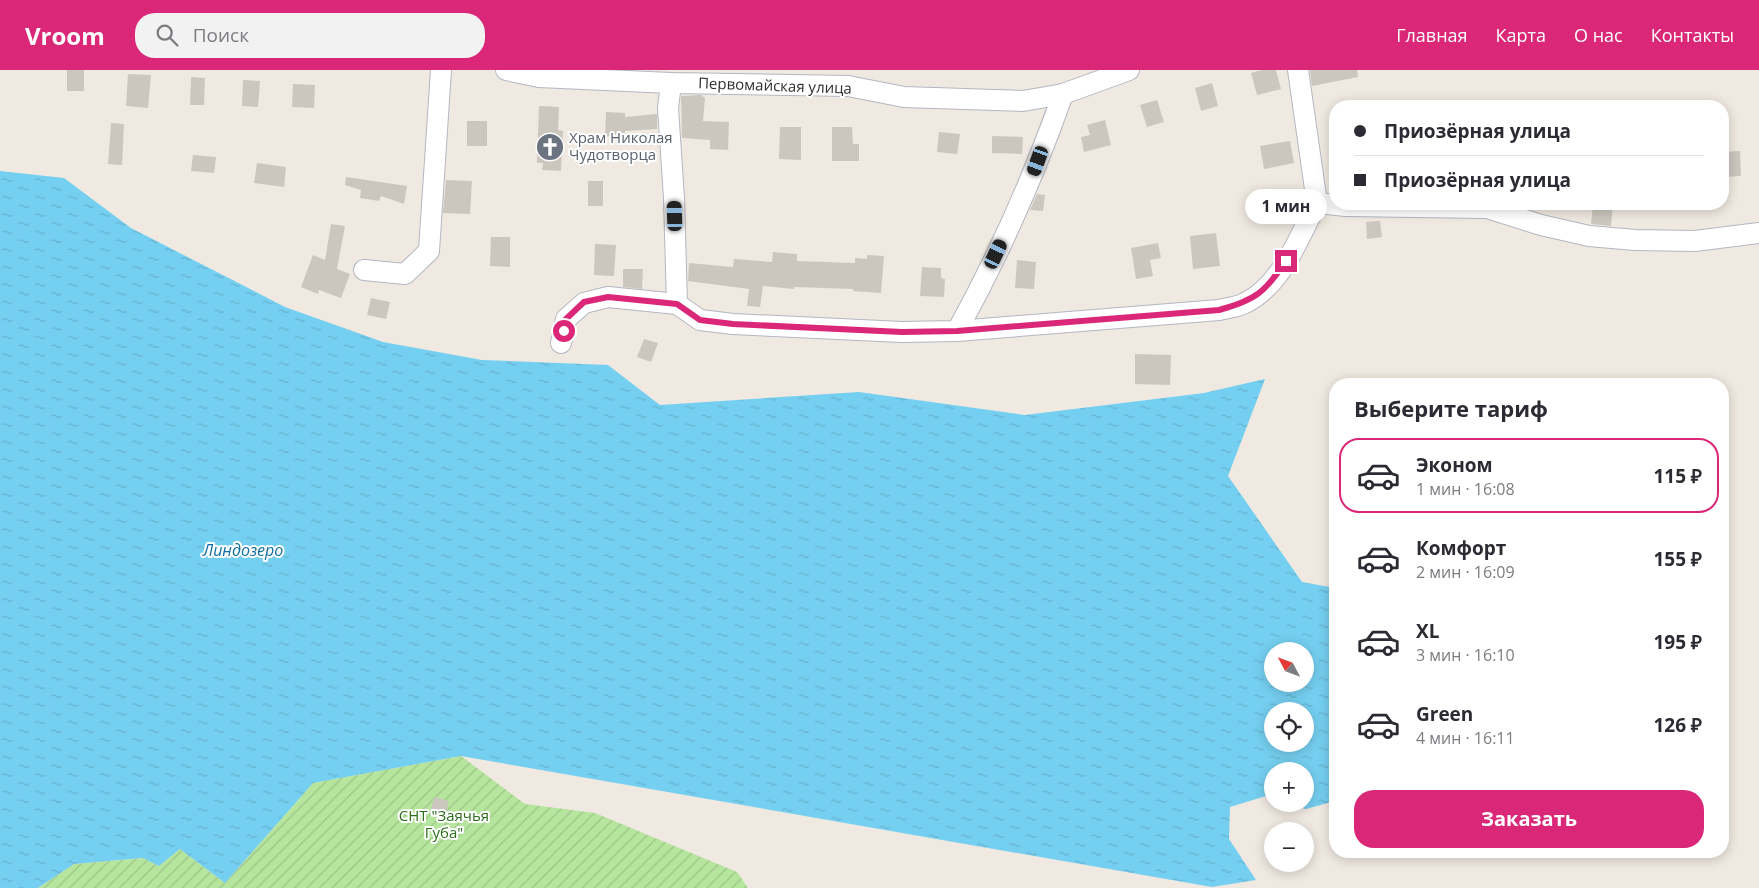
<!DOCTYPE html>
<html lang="ru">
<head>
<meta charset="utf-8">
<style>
	:root { --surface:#fff; --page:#f2f2f3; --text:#2b2b33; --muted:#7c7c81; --line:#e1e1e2; --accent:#db2777 }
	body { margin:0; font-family:"Open Sans",sans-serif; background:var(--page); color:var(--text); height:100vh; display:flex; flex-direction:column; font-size:19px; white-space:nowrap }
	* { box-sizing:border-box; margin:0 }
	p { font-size:16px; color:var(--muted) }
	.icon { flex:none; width:28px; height:28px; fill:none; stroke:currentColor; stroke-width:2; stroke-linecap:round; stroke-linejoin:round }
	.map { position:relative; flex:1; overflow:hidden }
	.panel { position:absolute; left:1329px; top:308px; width:400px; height:480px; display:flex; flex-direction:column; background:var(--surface); border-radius:20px; box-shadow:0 2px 12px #0003 }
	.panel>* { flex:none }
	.banner { position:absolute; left:1329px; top:30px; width:400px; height:110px; border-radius:20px; box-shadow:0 2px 12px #0003; display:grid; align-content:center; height:110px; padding:0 25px; background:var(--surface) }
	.needle { width:32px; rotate:311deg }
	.fabs { position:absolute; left:1264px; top:572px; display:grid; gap:10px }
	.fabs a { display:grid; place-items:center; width:50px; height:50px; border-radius:50%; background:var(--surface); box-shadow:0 2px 12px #0003; font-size:25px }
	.end { position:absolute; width:22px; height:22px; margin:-11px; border:6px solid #db2777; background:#fff; box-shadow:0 0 0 2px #fff }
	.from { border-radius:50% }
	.bubble { position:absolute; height:35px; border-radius:18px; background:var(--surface); box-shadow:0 2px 12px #0003; font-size:16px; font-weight:700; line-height:35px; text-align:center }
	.car { position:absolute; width:15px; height:30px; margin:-15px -8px; border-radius:6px; box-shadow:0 0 4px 1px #0007; background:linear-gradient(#222 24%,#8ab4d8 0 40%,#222 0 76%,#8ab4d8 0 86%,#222 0) }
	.banner b { display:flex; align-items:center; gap:18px; height:48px; font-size:19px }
	.banner b+b { border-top:1px solid var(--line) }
	.banner i { width:12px; height:12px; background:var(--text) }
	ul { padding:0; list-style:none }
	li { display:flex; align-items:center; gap:15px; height:75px; margin:0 10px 8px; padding:0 15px; border:2px solid transparent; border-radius:20px }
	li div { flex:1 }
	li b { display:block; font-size:19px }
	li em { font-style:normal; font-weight:700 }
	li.active { border-color:var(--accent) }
	li>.icon { width:45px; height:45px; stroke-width:1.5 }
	h2 { padding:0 25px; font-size:22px; line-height:60px }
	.primary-button { display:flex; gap:10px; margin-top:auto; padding:10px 25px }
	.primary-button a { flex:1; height:58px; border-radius:20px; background:var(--accent); color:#fff; font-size:20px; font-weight:700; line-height:58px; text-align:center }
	header { display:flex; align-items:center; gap:30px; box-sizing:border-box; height:70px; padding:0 25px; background:var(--accent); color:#fff }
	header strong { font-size:24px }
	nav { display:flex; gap:28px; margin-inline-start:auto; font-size:18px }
	.search { width:350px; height:45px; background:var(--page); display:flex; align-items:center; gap:12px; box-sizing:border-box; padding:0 18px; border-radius:20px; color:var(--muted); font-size:19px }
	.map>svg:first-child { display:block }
	.garden { fill:url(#garden-furrows) }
	.water { fill:url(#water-ripples); fill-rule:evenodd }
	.building { fill:#cbc7bf }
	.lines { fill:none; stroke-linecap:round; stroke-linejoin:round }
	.minor-casing { stroke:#b4b7c1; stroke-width:22 }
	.minor { stroke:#fff; stroke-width:20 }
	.route { stroke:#db2777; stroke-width:6 }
	.labels { text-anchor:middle; stroke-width:4; stroke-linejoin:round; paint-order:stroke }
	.street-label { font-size:15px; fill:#2e2e2e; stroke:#fff }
	.worship-label { font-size:15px; fill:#5b616d; stroke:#fff; text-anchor:start }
	.park-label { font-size:15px; fill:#2c6e1b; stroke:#fff }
	.water-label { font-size:16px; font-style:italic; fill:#0d6fa3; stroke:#fff }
</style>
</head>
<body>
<header>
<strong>Vroom</strong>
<div class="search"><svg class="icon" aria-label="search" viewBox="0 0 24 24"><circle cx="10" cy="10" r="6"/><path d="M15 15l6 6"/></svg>Поиск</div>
<nav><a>Главная</a><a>Карта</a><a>О нас</a><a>Контакты</a></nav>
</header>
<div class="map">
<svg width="1759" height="818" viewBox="0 0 1759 818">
	<defs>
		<pattern id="garden-furrows" width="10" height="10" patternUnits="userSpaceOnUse" patternTransform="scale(1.25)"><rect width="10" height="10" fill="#b6e59e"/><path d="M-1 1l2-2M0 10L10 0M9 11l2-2" fill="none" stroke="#9dc588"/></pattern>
		<pattern id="water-ripples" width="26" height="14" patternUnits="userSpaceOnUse" patternTransform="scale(1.25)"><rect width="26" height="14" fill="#75cff0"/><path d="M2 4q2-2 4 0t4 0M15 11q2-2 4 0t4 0" fill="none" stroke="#66b2ce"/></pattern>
	</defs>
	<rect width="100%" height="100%" fill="#efe9e1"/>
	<!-- garden -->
	<path class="garden" d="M461,686l64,48 70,9 142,59 11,16h-710l36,-24 70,-6 15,8 21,-17 45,34 88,-100z"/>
	<!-- water -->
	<path class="water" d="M0,101l64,7 67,50 154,79 98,35 99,18 126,5 52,40 199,-13 166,23 179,-22 61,-14 -37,97 74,106 33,6v213l-29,8 -18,-5h17v-33h-33v27l-6,-2 -36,11 -1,32 27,41 -44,7 -751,-131 -148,27 -88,100 -45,-34 -21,17 -16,-8 -69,6 -36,24h-38zM1272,581h33v33h-33zM1272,641h33v33h-33z"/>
	<!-- building -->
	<g class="building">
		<rect x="67" y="0" width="17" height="21"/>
		<path d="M1262,0h14l5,19 -24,6 -6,-22z"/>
		<path d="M1310,0h47l1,7 -46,9z"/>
		<path d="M128,4l23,1 -3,33 -22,-2z"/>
		<path d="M191,7l14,1 -1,27h-14z"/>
		<path d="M243,10l17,1 -2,26 -16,-1z"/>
		<path d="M1212,13l6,23 -17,5 -6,-23z"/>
		<path d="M293,14l22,1 -1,23 -22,-1z"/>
		<path d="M701,25l4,3 -2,23 26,1 -1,28 -18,-1v-9l-28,-2 -1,-42z"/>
		<path d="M1157,30l7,22 -17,5 -7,-22z"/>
		<path d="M539,36l20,1 -1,23 5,1 -2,40 -19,-1 1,-7h-6z"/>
		<path d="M606,42l19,1v4l32,-3v15l-32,2 -1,6 -19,-1z"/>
		<path d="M1105,50l6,25 -27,7 -3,-15 9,-2 -3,-10z"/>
		<rect x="467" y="51" width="20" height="25"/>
		<path d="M111,53l13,1 -2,41 -14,-1z"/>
		<path d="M780,57h21v33l-22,-1z"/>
		<path d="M832,57h20l1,17h6v17h-27z"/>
		<path d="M939,62l21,2 -3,20 -20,-2z"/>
		<path d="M992,66l31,1 -1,17 -30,-1z"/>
		<path d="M1290,71l4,22 -30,6 -4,-23z"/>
		<path d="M1740,81l1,25 -18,1 -1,-25z"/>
		<path d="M193,85l23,2 -2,16 -23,-2z"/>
		<path d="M257,93l29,4 -2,20 -30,-4z"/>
		<path d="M346,107l61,9 -3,18 -23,-8 -2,5 -19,-3 1,-8 -16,-5z"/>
		<path d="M446,110l26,1 -2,33 -27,-1z"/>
		<rect x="588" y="111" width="15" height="25"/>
		<path d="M1037,124l8,1 -2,16 -13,-1z"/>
		<path d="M1593,134h20l-2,22 -20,-2z"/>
		<path d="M1380,151l2,16 -15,2 -1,-17z"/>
		<path d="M331,154l14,2 -8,43 13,5 -9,24 -22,-8 -1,4 -17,-7 12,-32 12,5z"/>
		<path d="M1216,163l4,33 -27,3 -3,-33z"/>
		<path d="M491,167h19v30l-20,-1z"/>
		<path d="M1158,173l3,15 -11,2 3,16 -17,3 -5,-31z"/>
		<path d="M595,174l21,1 -2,31 -20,-1z"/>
		<path d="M773,182l24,2v7l58,2v-5l12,1v-4l17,1 -3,37 -28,-2v-2l-59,-2v2l-31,-3 -3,21 -13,-1 2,-17 -61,-8 1,-18 44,4 1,-8 38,3z"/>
		<path d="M1017,190l19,2 -2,27 -19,-1z"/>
		<path d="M922,197l19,1v10l4,1 -1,18 -24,-1z"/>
		<path d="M623,199h20l-1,20 -19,-2z"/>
		<path d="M371,228l19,4 -4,17 -19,-4z"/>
		<path d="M644,269l14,4 -7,19 -14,-5z"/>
		<path d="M1135,284l36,1 -1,30 -35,-1z"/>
		<path d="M434,727l15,4 -4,16 -15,-4z"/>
	</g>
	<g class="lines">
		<defs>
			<g id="minor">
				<path d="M506,0l33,7 132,6 177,3 56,11 119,4 40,-7 66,-24"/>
				<path d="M1298,0l19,133"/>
				<path d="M671,13l-3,25 6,90 3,106"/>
				<path d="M1317,133l29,3 141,2 54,17 48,11 46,4 60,1 64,-8"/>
				<path d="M364,200l41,4 24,-23 12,-181"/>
				<path d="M957,261c42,-76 77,-155 106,-237"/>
				<path d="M561,273l5,-24 18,-16 24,-6 69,7 23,16 33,4 169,8 55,-1 262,-21c8,-2 19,-3 26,-7 37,-18 54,-66 72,-100"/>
			</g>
		</defs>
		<!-- minor casing -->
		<use href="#minor" class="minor-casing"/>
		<!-- minor -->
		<use href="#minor" class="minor"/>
	</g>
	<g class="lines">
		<!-- route -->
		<path class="route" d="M564,261l2,-12 18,-17 24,-5 69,7 23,16 33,4 169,8 55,-1 262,-21c37,-10 46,-18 67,-49"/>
	</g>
	<!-- icons -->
	<defs>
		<symbol id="church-disc" viewBox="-11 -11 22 22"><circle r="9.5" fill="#6b7280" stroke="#fff"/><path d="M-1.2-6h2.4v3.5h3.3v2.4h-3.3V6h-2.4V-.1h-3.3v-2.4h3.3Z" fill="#fff"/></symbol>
	</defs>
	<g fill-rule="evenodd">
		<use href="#church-disc" x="534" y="61" width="32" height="32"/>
	</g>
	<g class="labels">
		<!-- street labels -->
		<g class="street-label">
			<text transform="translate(775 16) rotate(2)" y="5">Первомайская улица</text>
		</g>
		<!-- worship labels -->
		<g class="worship-label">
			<text x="569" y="73">Храм Николая<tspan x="569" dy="17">Чудотворца</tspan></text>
		</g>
		<!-- park labels -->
		<g class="park-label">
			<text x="444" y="751">СНТ "Заячья<tspan x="444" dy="17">Губа"</tspan></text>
		</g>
		<!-- water labels -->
		<g class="water-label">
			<text x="243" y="486">Линдозеро</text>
		</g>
	</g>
</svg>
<div class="fabs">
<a><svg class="needle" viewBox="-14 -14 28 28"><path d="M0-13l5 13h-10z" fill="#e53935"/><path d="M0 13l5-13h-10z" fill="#7c7c81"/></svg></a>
<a><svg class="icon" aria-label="locate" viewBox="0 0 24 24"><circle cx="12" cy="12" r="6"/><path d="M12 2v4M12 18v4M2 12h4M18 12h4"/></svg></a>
<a>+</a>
<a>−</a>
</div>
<i class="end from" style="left:564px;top:261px"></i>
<i class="end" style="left:1286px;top:191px"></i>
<div class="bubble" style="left:1245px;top:119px;width:82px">1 мин</div>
<i class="car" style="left:1038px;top:91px;rotate:200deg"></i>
<i class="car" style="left:675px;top:146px;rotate:358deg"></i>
<i class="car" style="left:996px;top:184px;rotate:25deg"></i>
<div class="banner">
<b><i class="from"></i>Приозёрная улица</b>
<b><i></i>Приозёрная улица</b>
</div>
<section class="panel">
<h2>Выберите тариф</h2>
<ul>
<li class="active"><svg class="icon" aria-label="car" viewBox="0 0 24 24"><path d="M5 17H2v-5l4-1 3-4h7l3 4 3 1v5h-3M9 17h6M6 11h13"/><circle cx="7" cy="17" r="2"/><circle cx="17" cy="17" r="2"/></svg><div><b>Эконом</b><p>1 мин · 16:08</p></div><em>115 ₽</em></li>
<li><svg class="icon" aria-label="car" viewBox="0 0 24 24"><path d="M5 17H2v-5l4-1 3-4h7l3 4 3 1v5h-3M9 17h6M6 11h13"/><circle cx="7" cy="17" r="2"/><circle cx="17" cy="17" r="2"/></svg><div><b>Комфорт</b><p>2 мин · 16:09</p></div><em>155 ₽</em></li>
<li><svg class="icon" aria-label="car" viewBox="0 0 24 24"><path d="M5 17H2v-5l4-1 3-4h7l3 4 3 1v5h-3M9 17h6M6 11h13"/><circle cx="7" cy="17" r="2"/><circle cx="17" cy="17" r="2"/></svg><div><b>XL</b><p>3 мин · 16:10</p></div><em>195 ₽</em></li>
<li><svg class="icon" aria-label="car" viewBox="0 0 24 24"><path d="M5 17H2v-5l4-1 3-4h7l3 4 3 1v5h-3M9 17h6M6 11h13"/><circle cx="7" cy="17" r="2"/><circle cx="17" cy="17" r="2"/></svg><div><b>Green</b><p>4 мин · 16:11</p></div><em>126 ₽</em></li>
</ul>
<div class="primary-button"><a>Заказать</a></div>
</section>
</div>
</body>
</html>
